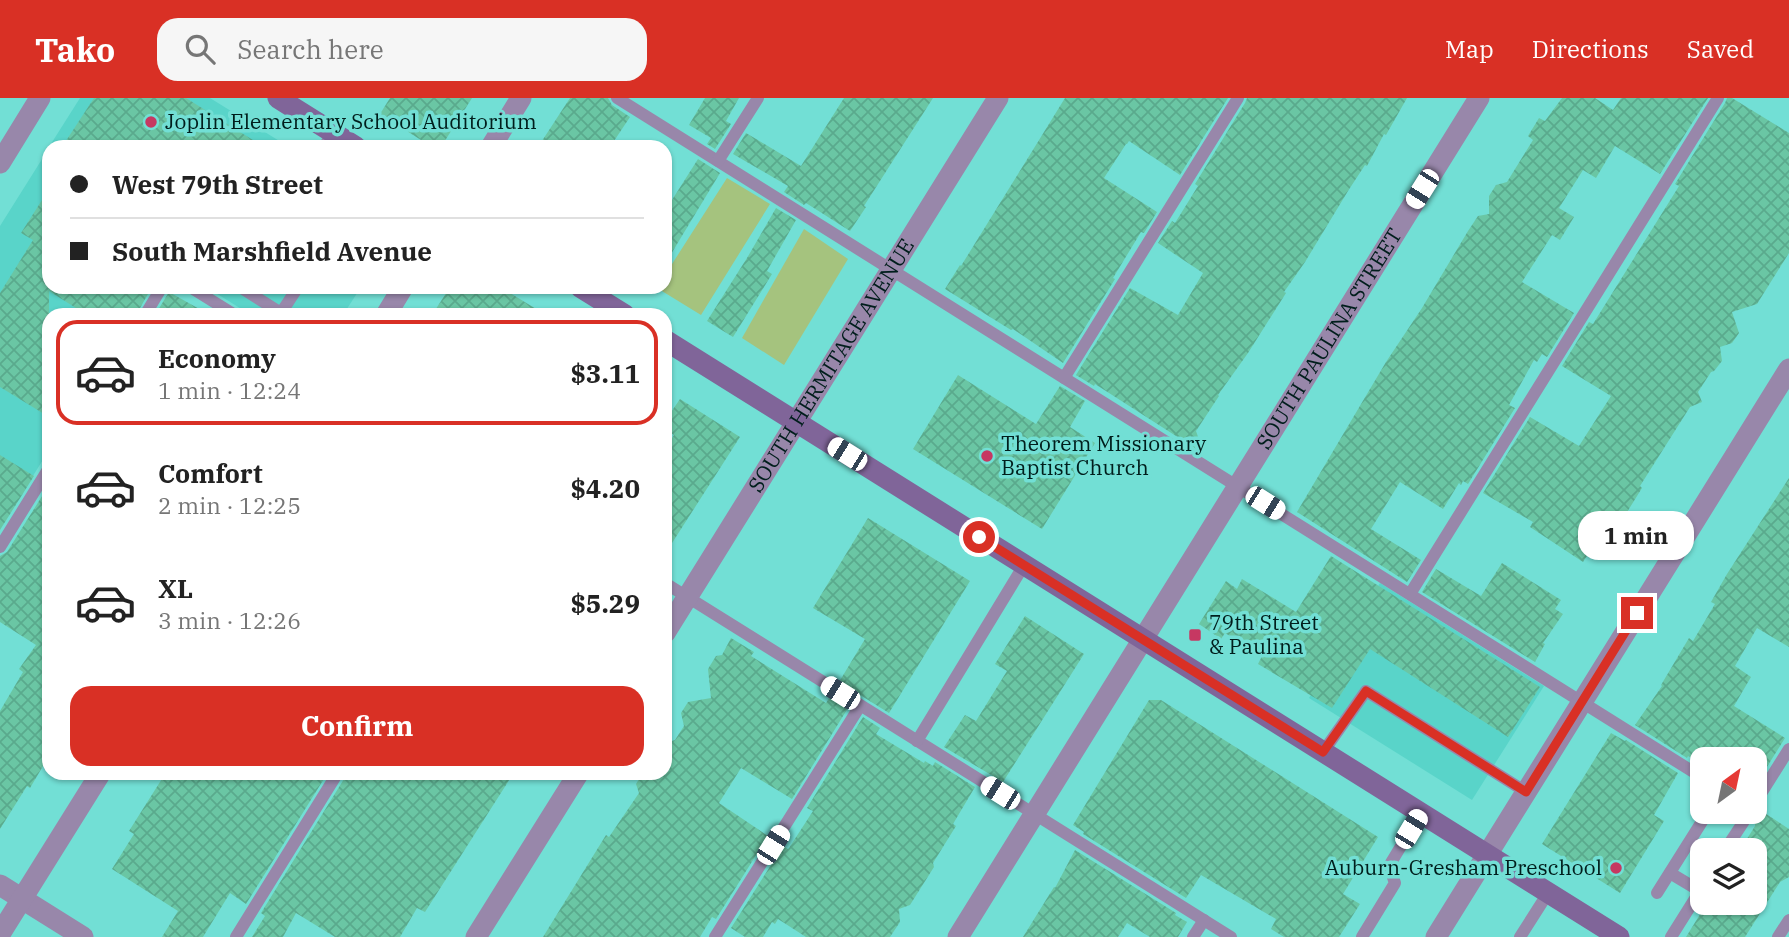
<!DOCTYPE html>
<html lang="en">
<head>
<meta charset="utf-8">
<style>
	:root { --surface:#fff; --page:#f6f6f6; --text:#222; --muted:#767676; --line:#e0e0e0; --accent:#d93025 }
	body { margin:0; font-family:"IBM Plex Serif",serif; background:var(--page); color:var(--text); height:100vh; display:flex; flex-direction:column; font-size:26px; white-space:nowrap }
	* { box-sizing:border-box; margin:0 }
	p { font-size:23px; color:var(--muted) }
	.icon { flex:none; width:38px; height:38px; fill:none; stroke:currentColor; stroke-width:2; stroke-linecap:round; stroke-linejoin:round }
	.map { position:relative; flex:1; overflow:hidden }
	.side { position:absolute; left:42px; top:210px; width:630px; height:472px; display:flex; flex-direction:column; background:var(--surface); border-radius:21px; box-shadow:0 2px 5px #0004 }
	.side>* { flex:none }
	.top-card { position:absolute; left:42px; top:42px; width:630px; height:154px; border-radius:21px; box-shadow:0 2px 5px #0004; display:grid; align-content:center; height:154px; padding:0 28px; background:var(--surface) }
	.needle { width:46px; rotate:33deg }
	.fabs { position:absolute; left:1690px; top:649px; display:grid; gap:14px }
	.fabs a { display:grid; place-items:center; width:77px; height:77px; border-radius:14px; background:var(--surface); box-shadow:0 2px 5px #0004; font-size:35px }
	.end { position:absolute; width:32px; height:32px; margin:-16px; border:9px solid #d93025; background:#fff; box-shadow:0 0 0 4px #fff }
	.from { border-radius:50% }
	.bubble { position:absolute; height:49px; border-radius:21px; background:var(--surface); box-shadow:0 2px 5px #0004; font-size:23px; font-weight:700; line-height:49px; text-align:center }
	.car { position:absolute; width:21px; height:42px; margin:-21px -10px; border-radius:9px; box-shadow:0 0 5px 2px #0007; background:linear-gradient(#fff 24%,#345 0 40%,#fff 0 76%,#345 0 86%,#fff 0) }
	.top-card b { display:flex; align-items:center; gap:24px; height:66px; font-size:26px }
	.top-card b+b { border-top:2px solid var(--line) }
	.top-card i { width:18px; height:18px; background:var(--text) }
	ul { padding:12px 0 0; list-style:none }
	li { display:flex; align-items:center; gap:21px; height:105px; margin:0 14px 10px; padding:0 14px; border:4px solid transparent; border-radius:21px }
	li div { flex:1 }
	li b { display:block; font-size:26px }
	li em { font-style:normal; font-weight:700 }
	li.on { border-color:var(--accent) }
	li>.icon { width:63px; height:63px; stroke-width:1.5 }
	.action { display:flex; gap:14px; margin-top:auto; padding:14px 28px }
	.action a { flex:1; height:80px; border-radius:21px; background:var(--accent); color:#fff; font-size:28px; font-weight:700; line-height:80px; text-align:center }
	header { display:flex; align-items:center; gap:42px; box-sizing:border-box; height:98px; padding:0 35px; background:var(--accent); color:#fff }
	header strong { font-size:33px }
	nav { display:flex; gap:38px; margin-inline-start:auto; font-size:24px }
	.search { width:490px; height:63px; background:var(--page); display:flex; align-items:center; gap:18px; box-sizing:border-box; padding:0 24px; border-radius:21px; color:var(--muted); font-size:26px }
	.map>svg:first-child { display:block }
	.built { fill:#59d4c9 }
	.green { fill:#a5c37e }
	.building { fill:url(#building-cross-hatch) }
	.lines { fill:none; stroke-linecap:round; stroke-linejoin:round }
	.lane { stroke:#9887aa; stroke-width:12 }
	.street { stroke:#9887aa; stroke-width:21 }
	.secondary { stroke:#806599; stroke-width:21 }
	.route { stroke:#d93025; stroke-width:9 }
	.poi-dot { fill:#c63862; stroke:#72dfd5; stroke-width:2.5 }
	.labels { text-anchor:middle; stroke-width:7; stroke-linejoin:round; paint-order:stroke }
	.poi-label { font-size:21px; fill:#001e1c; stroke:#72dfd5; text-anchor:start }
	.street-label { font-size:21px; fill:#001e1c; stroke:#72dfd5 }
</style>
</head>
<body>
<header>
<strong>Tako</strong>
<div class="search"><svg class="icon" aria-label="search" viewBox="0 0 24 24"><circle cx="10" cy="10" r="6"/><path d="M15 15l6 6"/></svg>Search here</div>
<nav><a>Map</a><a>Directions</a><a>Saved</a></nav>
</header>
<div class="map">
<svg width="1789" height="839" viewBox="0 0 1789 839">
	<defs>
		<pattern id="building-cross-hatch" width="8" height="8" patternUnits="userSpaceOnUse" patternTransform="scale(1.75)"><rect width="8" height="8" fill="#6ac6a4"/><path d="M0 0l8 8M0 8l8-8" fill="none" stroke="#5aaa8d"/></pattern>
	</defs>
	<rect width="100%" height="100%" fill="#72dfd5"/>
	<!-- built -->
	<g class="built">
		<path d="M80,0h130l79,49h-240z"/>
		<path d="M49,50v139l84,28h-84v135l-49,79v-303z"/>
		<path d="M206,189h155l-18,28h-92z"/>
		<path d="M1380,485l164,103 -72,114 -163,-102z"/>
	</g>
	<!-- green -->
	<g class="green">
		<path d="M727,80l43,26 -69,111 -44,-27 8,-1v-12z"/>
		<path d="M804,131l44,30 -64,106 -42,-27z"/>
	</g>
	<!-- building -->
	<g class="building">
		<path d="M94,0h92l78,49h-202z"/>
		<path d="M390,0h82l-31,49h-9l-52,-33z"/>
		<path d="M570,0h38l4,7 18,12 -20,30h-72z"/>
		<path d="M705,0h34l-13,23 5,3 -16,25 -8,-5 4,-6 -22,-13z"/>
		<path d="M844,0h89l-69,108 2,1 -16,24 -44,-28 -2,2 -20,-13 4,-6 -55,-32 13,-21 55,33z"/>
		<path d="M1065,0h163l-48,77 -51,-34 -2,3h-1l-22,34 53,34 -13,21 -3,-1 -28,46 2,1 -52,84 -50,-34 -2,1 -66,-41 15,-24 1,1z"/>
		<path d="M1247,0h160l-21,37 -2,-1 -17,32 -2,-1 -17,26 -43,71 -21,30 2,1 -38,60 -30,42 1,1 -23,35 8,23 -109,-70 -1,2 -18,-11 54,-87 48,27 25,-42 -45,-30 14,-22 3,2 23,-37 -3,-2 50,-81z"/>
		<path d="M1562,0h33l18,12 8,-12h87l-48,76 -45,-28 -19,32 -13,-8 -24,38 15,9 -14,23 -8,-5 -30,47 52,31 -27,44 -5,-3 -5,8 -3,-2 -25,45 6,3 -47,76 -5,-3 -2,4 -2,-2 -16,26 -43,-27 -29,47 50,31 -14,22 -110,-70 89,-150 36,-54 46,-77 10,-15 11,-2v-18l7,-11 11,-3 26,-42 -5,-4 11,-18 6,3z"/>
		<path d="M1727,0h5l57,35v120l-32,51 -25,8 7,21 -7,10 -12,4 2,14 -8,10 -3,1 -13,20 4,10 -12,5 -50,79 2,2 -44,71 -9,-6 -6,9 -53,-35 3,-5 -50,-29 47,-76 49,29 32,-50 -49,-30 27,-44 4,2 86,-138 -4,-2 50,-81z"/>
		<path d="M698,61l22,14 -55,91v-53z"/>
		<path d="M49,91v98h103l-16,28h-49l-38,-24v126l-49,-30v-94l33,-53 -12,-7z"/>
		<path d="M776,110l20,12 -29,51 5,3 -39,63 -26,-16 40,-63z"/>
		<path d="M450,189h50l46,28h-114z"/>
		<path d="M169,194l41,23h-55z"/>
		<path d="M958,277l78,49 24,-38 25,15 -15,26 25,16 -53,86 -129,-80z"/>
		<path d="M680,301l60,38 -75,117v-105l9,-14 -9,-6v-8z"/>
		<path d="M0,357l34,21 -34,54z"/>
		<path d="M1789,380v169l-32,-19 -22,38 16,11 -17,29 51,32 -30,48v-26h-61l-6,-4 -1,2 -52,-33 27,-39 -1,-1 28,-47 4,3 22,-37 -4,-2 16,-28z"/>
		<path d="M49,387v271l-19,32 -3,-2 -27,43v-118l23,-39 -4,-3 17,-24 -36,-23v-66l7,-4z"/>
		<path d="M868,420l102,63 -81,132 -50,-31 26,-43 -52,-31z"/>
		<path d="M1331,458l209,131 -32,50 -138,-88 -38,59 -74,-44 4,-8 -37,-23 -4,6 -22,-15 27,-43 11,8 5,-10 54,33z"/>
		<path d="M1502,465l59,37 -6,9 8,5 -20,29 2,1 -10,18 -113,-70 14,-23 45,27z"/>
		<path d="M1025,518l59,38 -81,128 -59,-35 21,-32 11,6 31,-50 -12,-7z"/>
		<path d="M731,540l23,14 -3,4 75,47 4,-6 18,11 -56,91 -51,-31 -22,35 49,33 -52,83 -4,-2 -12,20h-157l63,-102 3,2 30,-44 -3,-9 6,-10h23v-31l10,-3 9,-14 -3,-13 7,-11 23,-4 -3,-29 8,-13 6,-1z"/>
		<path d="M1149,602h12l217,137 -35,57 17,10 -21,33h-55l-13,-8 5,-10 -75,-44 -15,23 -103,-64 1,-2 -11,-7z"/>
		<path d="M863,619l17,11 -4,6 48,29 1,-2 8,5 2,-4 40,25 -22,37 3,2 -23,37 1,4 -24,38 -11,4 1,13 -10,15h-84l-28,-18 -3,5 -3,-2 -9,15h-18l-14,-9 52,-82 5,3 1,-1 24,-37 -6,-3z"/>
		<path d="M1611,635l14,8 1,-1 52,33 -24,42 10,6 -44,72 -78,-49z"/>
		<path d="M165,676h162l-81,130 -16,-11 -27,44h-41l16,-26 -66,-42 22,-35 -5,-3z"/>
		<path d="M346,676h167l-88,138 -8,-4 -17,29h-65l-39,-24 -13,24h-31l13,-21 -4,-3 83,-134z"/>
		<path d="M1760,712l29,19v48l-9,5 -35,55h-59l21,-34h48v-53h-15l15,-24v-6z"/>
		<path d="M1075,752l101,63 -1,2 12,7 -9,15h-28l-23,-14 -9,14h-95l31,-50 1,1z"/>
	</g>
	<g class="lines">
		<!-- lane -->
		<g class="lane">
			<path d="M617,0l1086,680"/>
			<path d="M324,49l9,-15"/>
			<path d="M718,63l40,-63"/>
			<path d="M190,189l45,28"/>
			<path d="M240,189l41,26 17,-26"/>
			<path d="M145,217l17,-28"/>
			<path d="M1064,280l174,-280"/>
			<path d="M0,449l49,-79"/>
			<path d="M665,485l566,354"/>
			<path d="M1410,496l308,-496"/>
			<path d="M917,643l107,-176"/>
			<path d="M1323,654l43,-61 160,101"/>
			<path d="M1755,705l34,-54"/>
			<path d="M1725,752l25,-38"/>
			<path d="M1670,775l30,18"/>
			<path d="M1657,795l51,-81"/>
			<path d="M236,839l101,-163"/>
			<path d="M715,839l145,-231"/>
			<path d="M1193,839l11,-17"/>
			<path d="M1362,839l33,-54 -6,-17 32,-53"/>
			<path d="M1520,839l28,-44"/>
			<path d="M1671,839l32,-51"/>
			<path d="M1778,839l11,-17"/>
		</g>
		<!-- street -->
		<g class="street">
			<path d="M491,49l30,-49"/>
			<path d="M0,65l40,-65"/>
			<path d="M386,217l17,-28"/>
			<path id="s1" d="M665,535l333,-535"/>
			<path d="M0,787l83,52"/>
			<path d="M0,836l100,-160"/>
			<path d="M476,839l102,-163"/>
			<path id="s2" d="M958,839l521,-839"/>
			<path d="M1436,839l353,-568"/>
		</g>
		<!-- secondary -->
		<g class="secondary">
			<path d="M278,0l78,49"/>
			<path d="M580,189l45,28"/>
			<path d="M665,242l954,597"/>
		</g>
	</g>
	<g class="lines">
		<!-- route -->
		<path class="route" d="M979,439l344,215 43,-61 160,101 111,-179"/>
	</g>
	<!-- markers -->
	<g class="poi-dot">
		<circle cx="151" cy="24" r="7"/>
		<circle cx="987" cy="358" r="7"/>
		<rect x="1188" y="530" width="14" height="14" rx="3.5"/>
		<circle cx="1616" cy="770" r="7"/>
	</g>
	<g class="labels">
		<!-- poi labels -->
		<g class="poi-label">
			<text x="165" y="31">Joplin Elementary School Auditorium</text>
			<text x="1001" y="353">Theorem Missionary<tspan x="1001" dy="24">Baptist Church</tspan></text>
			<text x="1209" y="532">79th Street<tspan x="1209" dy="24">&amp; Paulina</tspan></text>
			<text x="1602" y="777" text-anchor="end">Auburn-Gresham Preschool</text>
		</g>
		<!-- street labels -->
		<g class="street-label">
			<text dy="7" stroke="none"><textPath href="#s2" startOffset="704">SOUTH PAULINA STREET</textPath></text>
			<text dy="7" stroke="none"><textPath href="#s1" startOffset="315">SOUTH HERMITAGE AVENUE</textPath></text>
		</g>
	</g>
</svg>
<div class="fabs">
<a><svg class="needle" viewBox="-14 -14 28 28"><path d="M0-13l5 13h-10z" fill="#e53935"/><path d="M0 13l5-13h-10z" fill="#767676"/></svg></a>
<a><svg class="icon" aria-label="layers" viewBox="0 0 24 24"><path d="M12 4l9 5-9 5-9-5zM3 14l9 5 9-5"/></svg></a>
</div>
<i class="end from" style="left:979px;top:439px"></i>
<i class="end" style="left:1637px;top:515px"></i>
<div class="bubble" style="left:1578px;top:413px;width:116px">1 min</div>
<i class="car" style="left:1422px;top:91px;rotate:212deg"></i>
<i class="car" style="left:847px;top:356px;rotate:302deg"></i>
<i class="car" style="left:1265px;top:405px;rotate:122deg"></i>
<i class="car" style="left:840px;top:595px;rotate:302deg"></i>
<i class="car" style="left:1000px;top:695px;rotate:302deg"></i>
<i class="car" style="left:1411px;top:731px;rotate:31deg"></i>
<i class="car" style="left:773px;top:747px;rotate:32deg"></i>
<div class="top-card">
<b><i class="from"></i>West 79th Street</b>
<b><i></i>South Marshfield Avenue</b>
</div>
<section class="side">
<ul>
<li class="on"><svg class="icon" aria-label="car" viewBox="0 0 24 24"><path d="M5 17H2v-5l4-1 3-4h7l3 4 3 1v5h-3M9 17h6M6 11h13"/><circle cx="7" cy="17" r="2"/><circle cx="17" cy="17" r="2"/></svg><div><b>Economy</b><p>1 min · 12:24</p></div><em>$3.11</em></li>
<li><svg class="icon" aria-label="car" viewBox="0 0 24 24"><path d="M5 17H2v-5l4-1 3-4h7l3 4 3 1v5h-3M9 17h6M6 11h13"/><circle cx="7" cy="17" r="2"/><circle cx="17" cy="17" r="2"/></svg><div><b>Comfort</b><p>2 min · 12:25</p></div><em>$4.20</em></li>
<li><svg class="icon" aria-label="car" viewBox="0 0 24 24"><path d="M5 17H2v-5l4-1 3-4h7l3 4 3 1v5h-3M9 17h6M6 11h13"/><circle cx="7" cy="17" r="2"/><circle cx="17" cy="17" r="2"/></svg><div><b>XL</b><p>3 min · 12:26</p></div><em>$5.29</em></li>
</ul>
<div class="action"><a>Confirm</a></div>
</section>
</div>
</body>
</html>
